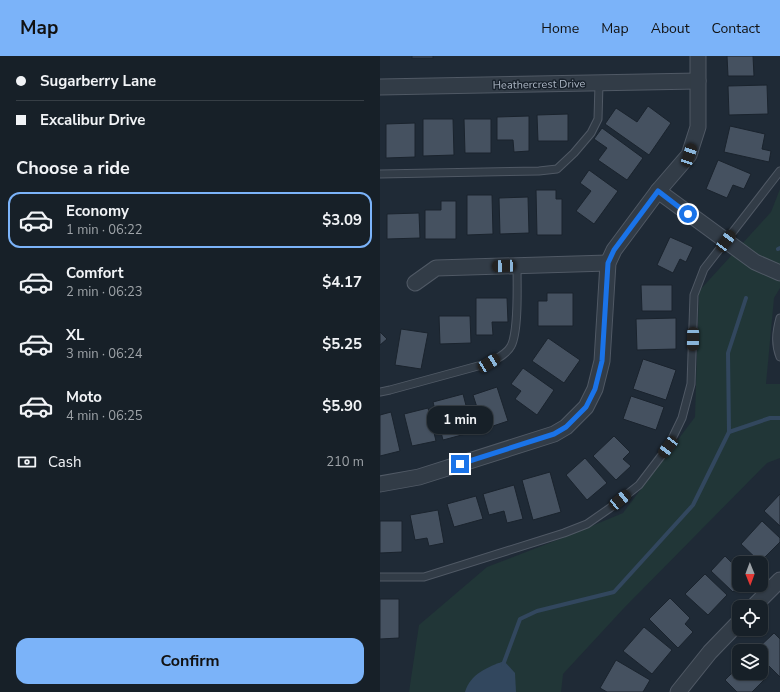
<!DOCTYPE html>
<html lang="en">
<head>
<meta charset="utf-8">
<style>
	:root { --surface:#172028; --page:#202830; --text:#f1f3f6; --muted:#9ea3a8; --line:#363e45; --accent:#7bb3f9 }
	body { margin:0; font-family:"Nunito Sans",sans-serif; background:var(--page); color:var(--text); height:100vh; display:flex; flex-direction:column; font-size:15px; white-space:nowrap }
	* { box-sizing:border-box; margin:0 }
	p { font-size:13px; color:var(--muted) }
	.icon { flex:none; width:22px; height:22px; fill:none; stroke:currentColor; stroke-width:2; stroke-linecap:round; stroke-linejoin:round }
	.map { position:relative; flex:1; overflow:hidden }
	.sheet { display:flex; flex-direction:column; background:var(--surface); width:380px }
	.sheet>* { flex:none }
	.guide { display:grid; align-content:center; height:88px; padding:0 16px; background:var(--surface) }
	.needle { width:26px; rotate:179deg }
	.controls { position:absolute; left:352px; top:500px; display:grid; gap:8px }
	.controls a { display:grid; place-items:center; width:36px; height:36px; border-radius:8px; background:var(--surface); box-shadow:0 1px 3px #0004,0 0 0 1px var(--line); font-size:20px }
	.end { position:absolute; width:18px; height:18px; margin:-9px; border:5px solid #1a73e8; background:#fff; box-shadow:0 0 0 2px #fff }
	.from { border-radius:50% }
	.bubble { position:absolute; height:28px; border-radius:12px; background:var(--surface); box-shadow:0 1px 3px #0004,0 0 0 1px var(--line); font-size:13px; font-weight:700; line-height:28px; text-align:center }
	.car { position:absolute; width:12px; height:24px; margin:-12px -6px; border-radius:5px; box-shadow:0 0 3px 1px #0007; background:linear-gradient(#222 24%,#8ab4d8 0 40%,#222 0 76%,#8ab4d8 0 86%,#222 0) }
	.guide b { display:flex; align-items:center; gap:14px; height:38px; font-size:15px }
	.guide b+b { border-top:1px solid var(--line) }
	.guide i { width:10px; height:10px; background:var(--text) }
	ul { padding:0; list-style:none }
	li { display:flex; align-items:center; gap:12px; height:56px; margin:0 8px 6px; padding:0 8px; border:2px solid transparent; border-radius:12px }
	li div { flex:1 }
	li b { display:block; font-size:15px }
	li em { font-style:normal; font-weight:700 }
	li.selected { border-color:var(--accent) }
	li>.icon { width:36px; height:36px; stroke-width:1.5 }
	h2 { padding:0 16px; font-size:18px; line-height:48px }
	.pay { display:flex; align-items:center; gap:10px; height:44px; padding:0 16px; font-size:15px }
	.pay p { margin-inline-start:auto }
	.button { display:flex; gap:8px; margin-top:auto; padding:8px 16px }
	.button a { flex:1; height:46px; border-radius:12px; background:var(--accent); color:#111; font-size:16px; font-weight:700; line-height:46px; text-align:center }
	header { display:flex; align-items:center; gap:24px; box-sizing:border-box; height:56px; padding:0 20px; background:var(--accent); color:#111 }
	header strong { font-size:19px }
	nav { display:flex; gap:22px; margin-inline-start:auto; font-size:14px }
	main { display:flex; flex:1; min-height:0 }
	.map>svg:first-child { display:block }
	.green { fill:#213637 }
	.water { fill:#32475e }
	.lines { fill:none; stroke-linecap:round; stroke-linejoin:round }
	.stream { stroke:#32475e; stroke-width:4 }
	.building { fill:#455160; stroke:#1a232d }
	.lane-casing { stroke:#505965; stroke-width:9 }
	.street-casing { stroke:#505965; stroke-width:17 }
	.lane { stroke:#323c47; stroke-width:7 }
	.street { stroke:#323c47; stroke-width:15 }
	.route { stroke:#1a73e8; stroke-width:5 }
	.labels { text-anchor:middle; stroke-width:3; stroke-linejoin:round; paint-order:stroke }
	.street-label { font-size:11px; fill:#acb6c4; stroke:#18212b }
</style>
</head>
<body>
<header>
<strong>Map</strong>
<nav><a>Home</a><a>Map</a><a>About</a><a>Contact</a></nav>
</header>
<main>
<section class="sheet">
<div class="guide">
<b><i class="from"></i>Sugarberry Lane</b>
<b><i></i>Excalibur Drive</b>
</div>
<h2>Choose a ride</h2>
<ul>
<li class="selected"><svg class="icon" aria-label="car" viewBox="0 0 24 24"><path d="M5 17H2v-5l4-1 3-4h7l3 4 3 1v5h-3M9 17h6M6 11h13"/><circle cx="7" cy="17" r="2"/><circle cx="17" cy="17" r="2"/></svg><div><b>Economy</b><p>1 min · 06:22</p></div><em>$3.09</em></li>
<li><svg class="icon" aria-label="car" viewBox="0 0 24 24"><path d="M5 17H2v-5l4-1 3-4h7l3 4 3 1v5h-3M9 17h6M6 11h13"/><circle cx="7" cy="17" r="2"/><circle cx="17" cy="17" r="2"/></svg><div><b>Comfort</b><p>2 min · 06:23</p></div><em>$4.17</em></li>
<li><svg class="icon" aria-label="car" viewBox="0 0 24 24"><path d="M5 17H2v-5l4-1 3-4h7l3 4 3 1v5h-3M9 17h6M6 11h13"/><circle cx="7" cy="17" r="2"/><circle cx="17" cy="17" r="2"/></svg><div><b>XL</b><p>3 min · 06:24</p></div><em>$5.25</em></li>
<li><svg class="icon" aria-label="car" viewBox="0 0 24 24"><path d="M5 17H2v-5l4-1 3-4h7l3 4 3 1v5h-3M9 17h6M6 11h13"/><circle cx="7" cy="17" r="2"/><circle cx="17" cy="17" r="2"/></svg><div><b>Moto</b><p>4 min · 06:25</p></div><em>$5.90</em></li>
</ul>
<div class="pay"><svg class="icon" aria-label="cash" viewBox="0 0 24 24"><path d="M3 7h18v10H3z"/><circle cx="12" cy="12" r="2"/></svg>Cash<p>210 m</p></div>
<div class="button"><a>Confirm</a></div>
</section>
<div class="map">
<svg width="400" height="636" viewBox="0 0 400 636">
	<rect width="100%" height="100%" fill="#1f2a36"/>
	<!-- green -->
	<path class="green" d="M400,133v99l-6,10 -8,86h14v74l-13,5 -143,145 -61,66 -2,18h-152l10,-67 68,-58 83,-32 53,-22 72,-96 4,-126 72,-79z"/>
	<!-- water -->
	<path class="water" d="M124,605l11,12 1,19h-51c5,-18 23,-25 39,-31z"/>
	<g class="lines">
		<!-- stream -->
		<g class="stream">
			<path d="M398,193l2,-1"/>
			<path d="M349,376l41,-14h10"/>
			<path d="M123,609l17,-46 17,-8 77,-19 79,-87 36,-73 -1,-79 18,-55"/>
		</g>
	</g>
	<!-- building -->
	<g class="building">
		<rect x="32" y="0" width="21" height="2"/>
		<path d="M347,0h26l1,20h-26z"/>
		<path d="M387,29l1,29 -39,1 -1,-29z"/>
		<path d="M268,50l23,17 -22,32 -44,-31 11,-16 21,14z"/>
		<path d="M188,58v27h-30l-1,-26z"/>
		<path d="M149,60v35l-15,1 -1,-12h-16v-23z"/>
		<path d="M43,63h30l1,36 -31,1z"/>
		<path d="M84,63h27v34h-26z"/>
		<path d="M35,67v34l-29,1v-34z"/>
		<path d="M350,70l35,8 -3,15 9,2 -2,11 -45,-10z"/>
		<path d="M222,72l41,30 -16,22 -29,-20 9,-12 -13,-9z"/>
		<path d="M338,104l33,14 -7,15 -11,-4 -6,13 -21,-9z"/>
		<path d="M209,114l29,21 -24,33 -18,-13 15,-20 -11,-8z"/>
		<path d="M156,134h20v9h6v36h-25z"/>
		<path d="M87,139h25l1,39 -26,1z"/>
		<path d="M148,141l1,36 -29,1 -1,-36z"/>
		<path d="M61,145h15v38h-31v-29h16z"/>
		<path d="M39,157l1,25 -33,1v-25z"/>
		<path d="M290,181l23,10 -7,15 -6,-3 -7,14 -16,-8z"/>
		<path d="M261,229h31v26h-30z"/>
		<path d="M167,237h26v33h-35v-25h9z"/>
		<path d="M96,242h31l1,24h-16l1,13h-17z"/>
		<path d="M59,260h31l1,27 -31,1z"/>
		<path d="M296,262v31l-39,1 -1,-31z"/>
		<path d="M21,273l27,4 -7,36 -26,-4z"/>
		<path d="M0,276l7,7 -7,6z"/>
		<path d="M168,282l32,22 -16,23 -32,-22z"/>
		<path d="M263,303l33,11 -10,30 -33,-11z"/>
		<path d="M143,312l31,22 -17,25 -22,-16 6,-8 -10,-7z"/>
		<path d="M117,331l11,34 -24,8 -11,-34z"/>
		<path d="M83,338l10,38 -30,8 -10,-38z"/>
		<path d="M251,340l33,11 -8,23 -33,-11z"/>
		<path d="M48,352l8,33 -24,5 -8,-32z"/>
		<path d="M11,356l9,39 -20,5v-41z"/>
		<path d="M234,380l16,16 -7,7 8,7 -15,14 -23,-24z"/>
		<path d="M205,402l22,25 -20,17 -21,-25z"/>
		<path d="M170,416l11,40 -28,8 -11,-40z"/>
		<path d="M134,429l9,34 -16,4 -3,-12 -15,4 -6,-21z"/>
		<path d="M400,438v32l-16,-15z"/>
		<path d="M96,440l7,23 -29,8 -7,-23z"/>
		<path d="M58,454l6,33 -15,3 -2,-8 -12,2 -5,-25z"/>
		<path d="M0,465h22v31l-22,1z"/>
		<path d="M382,465l18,17v4l-20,20 -19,-18z"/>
		<path d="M345,500l10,10 9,-10 7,7h-12v22l-6,7 -22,-21z"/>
		<path d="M325,518l22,21 -19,20 -23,-21z"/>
		<path d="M290,542l20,20 -5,6 8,8 -15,16 -29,-29z"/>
		<path d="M0,543h19v39l-19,1z"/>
		<path d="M264,571l28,23 -20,24 -29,-23z"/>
		<path d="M394,577l6,6v38l-19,-19v-7h-6z"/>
		<path d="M236,604l34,20 -7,12h-36l-7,-4z"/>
		<path d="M359,610v7h22v-2l6,6 -15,15h-15l-12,-12z"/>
	</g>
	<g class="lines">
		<defs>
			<g id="lane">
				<path d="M0,118l159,-3 18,-2 17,-16 17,-20 7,-14 1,-35"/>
				<path d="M400,262c-4,15 -5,26 0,39"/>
				<path d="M0,336l10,-2 99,-27c7,-4 18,-9 22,-17 8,-15 6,-62 6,-81"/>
				<path d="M0,521h44l140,-44 23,-9 23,-16 29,-23 29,-38 14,-29 9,-34 3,-89 10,-26 76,-98"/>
			</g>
			<g id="street">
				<path d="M0,31l318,-6"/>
				<path d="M278,135l97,71 25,11"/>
				<path d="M35,227l21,-15 172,-5"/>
				<path d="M0,428l39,-7 135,-43 12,-7 20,-20 9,-18 7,-28 6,-98 6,-13 44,-59 31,-36 9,-28v-71"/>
				<path d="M373,551l27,-27"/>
				<path d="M298,636l32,-40 29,-30"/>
			</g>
		</defs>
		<!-- lane casing -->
		<use href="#lane" class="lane-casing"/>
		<!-- street casing -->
		<use href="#street" class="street-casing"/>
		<!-- lane -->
		<use href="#lane" class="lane"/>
		<!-- street -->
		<use href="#street" class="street"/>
	</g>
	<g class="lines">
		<!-- route -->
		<path class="route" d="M80,408l94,-30 12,-7 20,-20 9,-18 7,-28 6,-98 6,-13 44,-59 30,23"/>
	</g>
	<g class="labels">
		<!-- street labels -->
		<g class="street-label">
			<text transform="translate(159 28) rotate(-1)" y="4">Heathercrest Drive</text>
		</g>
	</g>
</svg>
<div class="controls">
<a><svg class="needle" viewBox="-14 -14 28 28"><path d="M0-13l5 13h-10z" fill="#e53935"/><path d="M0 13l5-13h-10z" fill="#9ea3a8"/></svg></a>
<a><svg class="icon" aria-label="locate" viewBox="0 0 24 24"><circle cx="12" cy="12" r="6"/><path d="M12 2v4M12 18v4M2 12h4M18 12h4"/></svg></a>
<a><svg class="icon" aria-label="layers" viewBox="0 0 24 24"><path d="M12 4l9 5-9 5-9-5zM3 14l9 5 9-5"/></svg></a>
</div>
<i class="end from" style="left:308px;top:158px"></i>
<i class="end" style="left:80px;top:408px"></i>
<div class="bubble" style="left:47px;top:350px;width:66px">1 min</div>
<i class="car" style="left:309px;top:99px;rotate:18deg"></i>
<i class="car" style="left:346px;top:185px;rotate:37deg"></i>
<i class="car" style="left:124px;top:210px;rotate:268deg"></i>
<i class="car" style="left:313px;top:283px;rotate:181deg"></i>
<i class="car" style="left:109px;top:307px;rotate:58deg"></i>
<i class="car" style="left:288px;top:391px;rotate:217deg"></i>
<i class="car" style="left:240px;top:444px;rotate:51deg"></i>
</div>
</main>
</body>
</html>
